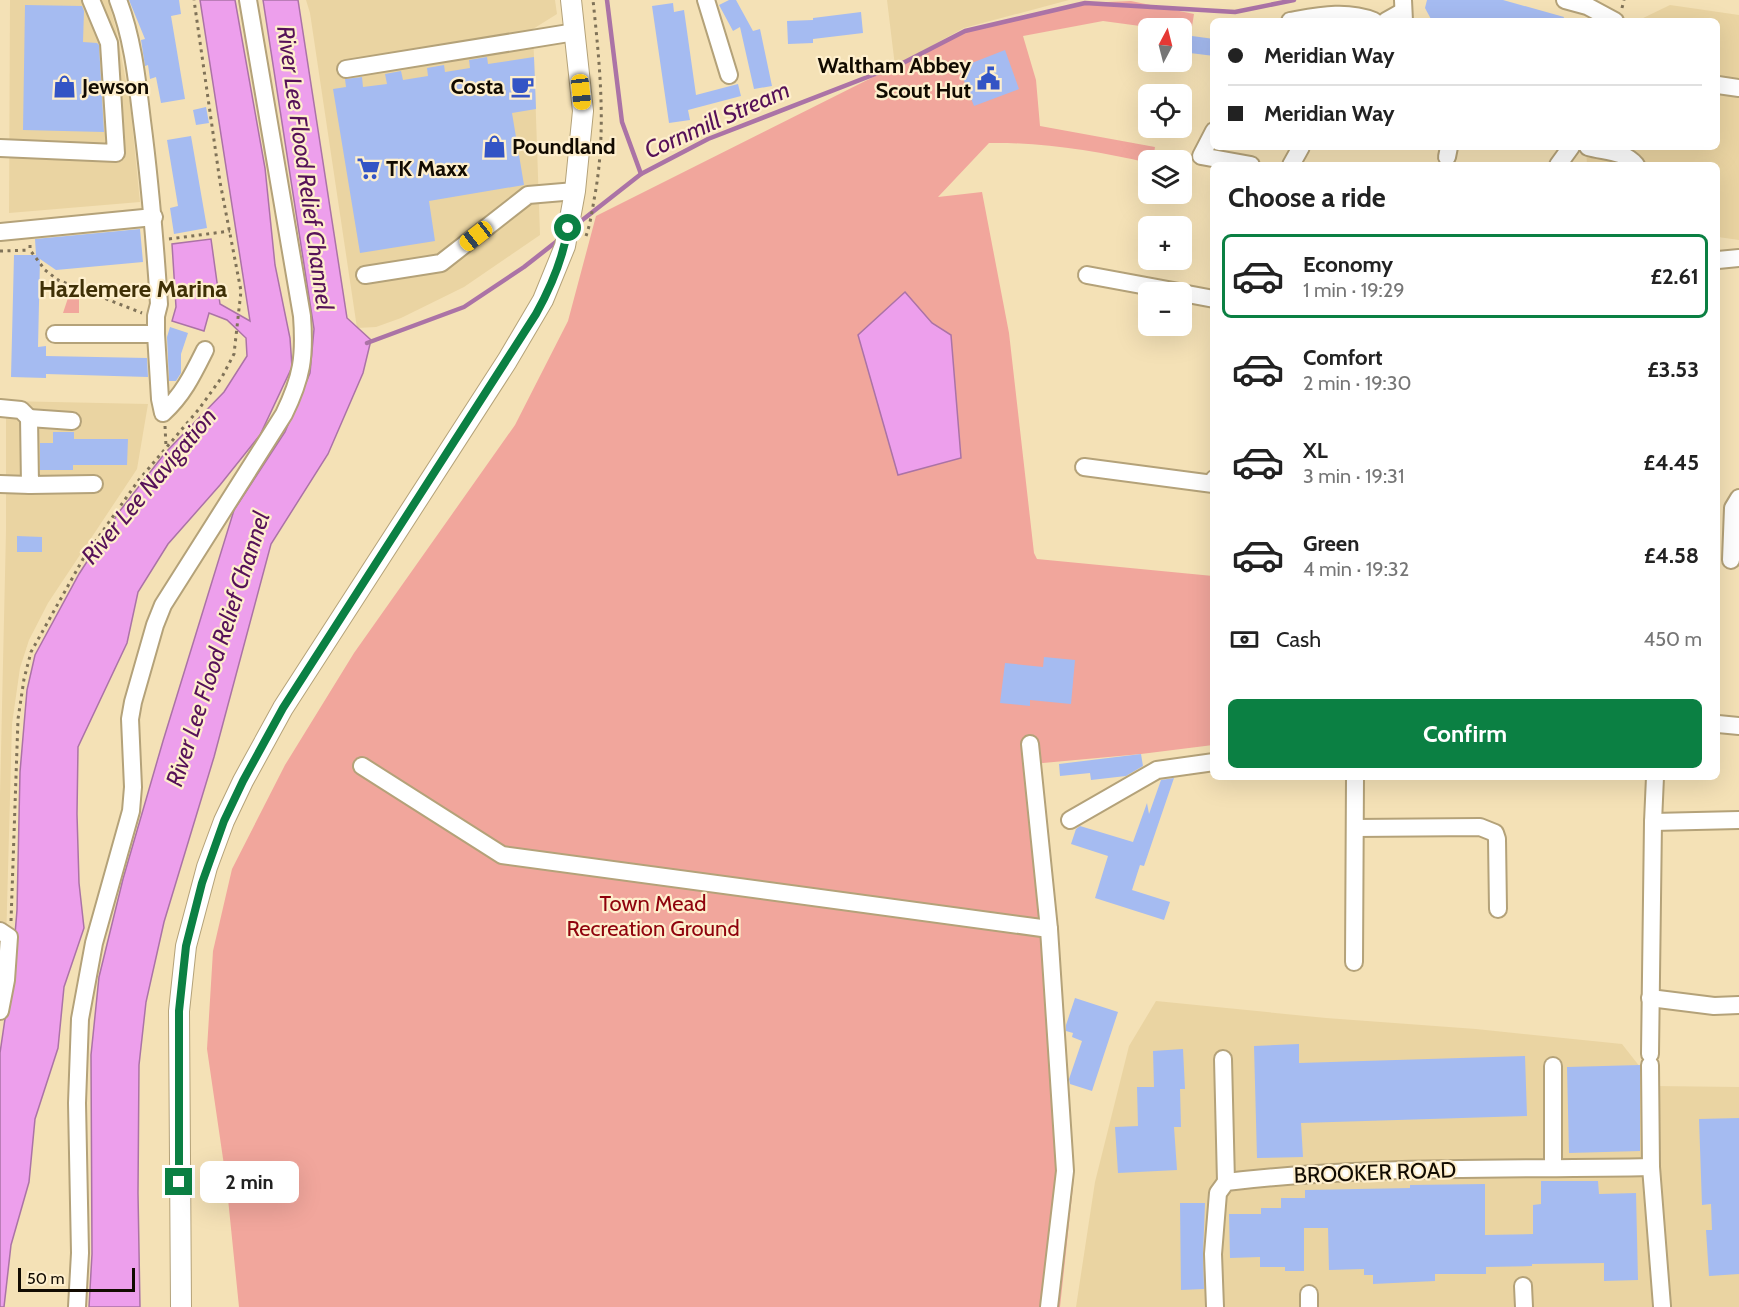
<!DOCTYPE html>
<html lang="en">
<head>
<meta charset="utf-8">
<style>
	:root { --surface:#fff; --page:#f2f2f2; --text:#222; --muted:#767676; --line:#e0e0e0; --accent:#0b8043 }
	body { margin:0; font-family:Cabin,sans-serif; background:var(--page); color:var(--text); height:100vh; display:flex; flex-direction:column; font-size:22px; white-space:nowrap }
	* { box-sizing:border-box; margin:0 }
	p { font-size:20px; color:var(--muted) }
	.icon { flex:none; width:33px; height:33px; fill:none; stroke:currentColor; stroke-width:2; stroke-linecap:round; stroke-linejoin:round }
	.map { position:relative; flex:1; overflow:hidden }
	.panel { position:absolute; left:1210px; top:162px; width:510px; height:618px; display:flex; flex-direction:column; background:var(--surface); border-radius:9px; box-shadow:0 6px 24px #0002 }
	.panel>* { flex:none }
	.banner { position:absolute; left:1210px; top:18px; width:510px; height:132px; border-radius:9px; box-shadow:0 6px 24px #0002; display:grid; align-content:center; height:132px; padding:0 18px; background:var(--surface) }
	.needle { width:39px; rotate:7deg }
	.controls { position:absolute; left:1138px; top:18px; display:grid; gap:12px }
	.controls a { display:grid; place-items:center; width:54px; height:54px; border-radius:9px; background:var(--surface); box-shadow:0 6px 24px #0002; font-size:30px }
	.scale { position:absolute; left:18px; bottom:15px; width:117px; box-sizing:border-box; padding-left:6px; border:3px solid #120b01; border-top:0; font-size:16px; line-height:21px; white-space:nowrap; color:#120b01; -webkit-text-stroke:4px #feefcd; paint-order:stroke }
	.end { position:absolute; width:27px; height:27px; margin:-14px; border:8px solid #0b8043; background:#fff; box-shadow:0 0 0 3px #fff }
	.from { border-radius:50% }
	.bubble { position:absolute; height:42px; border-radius:9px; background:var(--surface); box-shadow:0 6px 24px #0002; font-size:20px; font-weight:800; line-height:42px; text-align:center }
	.car { position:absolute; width:18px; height:36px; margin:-18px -9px; border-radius:8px; box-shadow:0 0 4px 2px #0007; background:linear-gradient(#f5c518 24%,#345 0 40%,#f5c518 0 76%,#345 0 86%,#f5c518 0) }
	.banner b { display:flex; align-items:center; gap:21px; height:57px; font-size:22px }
	.banner b+b { border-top:2px solid var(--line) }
	.banner i { width:15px; height:15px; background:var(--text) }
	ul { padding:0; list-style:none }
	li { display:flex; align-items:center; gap:18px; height:84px; margin:0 12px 9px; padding:0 6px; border:3px solid transparent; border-radius:9px }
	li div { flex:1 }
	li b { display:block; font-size:22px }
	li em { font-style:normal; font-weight:800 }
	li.on { border-color:var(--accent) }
	li>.icon { width:54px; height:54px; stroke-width:1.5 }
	h2 { padding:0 18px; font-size:27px; line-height:72px }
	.pay { display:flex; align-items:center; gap:15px; height:66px; padding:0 18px; font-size:22px }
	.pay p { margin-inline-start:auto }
	.primary-button { display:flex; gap:12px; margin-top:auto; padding:12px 18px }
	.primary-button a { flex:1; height:69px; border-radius:9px; background:var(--accent); color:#fff; font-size:24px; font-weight:800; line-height:69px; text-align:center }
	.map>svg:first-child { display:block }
	.built { fill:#ead4a2 }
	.green { fill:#f1a69c }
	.water { fill:#ed9fec; stroke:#ab73a6; stroke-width:1.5 }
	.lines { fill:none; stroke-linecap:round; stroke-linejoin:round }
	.stream { stroke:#ab73a6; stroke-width:4.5 }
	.building { fill:#a5bbf1 }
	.minor-casing { stroke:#b4a279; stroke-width:20 }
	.major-casing { stroke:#b4a279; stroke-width:22 }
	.path { stroke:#7f7258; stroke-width:3; stroke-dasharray:3 4.5; stroke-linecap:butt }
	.minor { stroke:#fff; stroke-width:16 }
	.major { stroke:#fff; stroke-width:20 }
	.route { stroke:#0b8043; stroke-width:8 }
	.labels { text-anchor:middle; stroke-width:4.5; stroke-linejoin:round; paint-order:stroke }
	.poi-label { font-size:22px; font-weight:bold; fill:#120b01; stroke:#feefcd; text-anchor:start }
	.park-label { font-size:22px; fill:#8f030d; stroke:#feefcd }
	.street-label { font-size:22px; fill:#120b01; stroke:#feefcd }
	.water-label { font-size:24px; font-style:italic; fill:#561158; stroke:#feefcd }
	.neighbourhood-label { font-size:24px; font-weight:bold; fill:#3f3006; stroke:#feefcd }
</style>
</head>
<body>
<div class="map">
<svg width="1739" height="1307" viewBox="0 0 1739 1307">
	<rect width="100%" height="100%" fill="#f4e1b6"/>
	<!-- built -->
	<g class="built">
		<path d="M10,0h98l8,29 14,73 10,100 -131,11z"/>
		<path d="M306,0h249l2,14 -24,15 7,206 -76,52 -63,31 -25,9 -19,1 -47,-315z"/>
		<path d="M887,0h182l-105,28 -69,38z"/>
		<path d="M1670,5l69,10v225l-21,-3v-72h-131l-1,-18h132v-126h-81z"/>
		<path d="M6,401l142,3 -11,65 -89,134 -19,37 -9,28 -8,56 -6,220 -6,-1v-147l6,-265z"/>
		<path d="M1156,1001l170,17 150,11 146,15 33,42 84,1v220h-663l19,-125 34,-136z"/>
	</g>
	<!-- green -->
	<g class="green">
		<path d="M1131,1l63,13 -3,19 -9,-1v-4h-27l-52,-7 -80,15 13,44 4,46 115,21 -2,13h-4v3c-52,-12 -107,-21 -160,-20l-51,54 44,-5 27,141 25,220 3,6 176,17v169l-72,9 -109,10 42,413 -14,130h-821l-13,-128 -19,-130 6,-98 19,-82 53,-104 69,-112 161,-228 53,-104 28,-105 369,-185 120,-28z"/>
		<path d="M69,295l10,1v17h-16z"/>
	</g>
	<!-- water -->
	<g class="water">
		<path d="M200,0h35l30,168 10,97 15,73 2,29 -32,68 -40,50 -52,59 -30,48 -11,51 -49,104 -1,67 2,69 5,45 -20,59 -6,61 -23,71 -6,63 -18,63 -7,62h-4v-254l12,-82 5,-61 3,-138 7,-82 8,-35 44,-81 40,-62 46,-59 59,-61 23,-36 -1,-18 -19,-18 -18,-7 -5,18 -32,-10 4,-14 -4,-63 39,-5 9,65 30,17z"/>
		<path d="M263,0h35l49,318 24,22 -8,33 -35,81 -57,90 -57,213 -50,165 -18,80 -7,63 -1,128 2,114h-51l3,-53 -1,-199 8,-78 24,-98 40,-138 71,-231 51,-78 25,-59 4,-44z"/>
		<path d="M905,292l27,31 19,12 10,123 -63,17 -40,-140z"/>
	</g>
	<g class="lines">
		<!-- stream -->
		<g class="stream">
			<path d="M607,0l15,122 19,52"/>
			<path d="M576,225l65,-51 67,-35 193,-75 64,-33 120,-28 150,9 59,-12"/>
			<path d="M367,343l97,-36 60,-40 37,-29"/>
		</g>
	</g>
	<!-- building -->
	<g class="building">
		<path d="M129,0h50l2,14 -10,2 14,83 -24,4 -5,-26 -6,2 -2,-14 -3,1 -4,-26 4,-1z"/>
		<path d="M729,0h7l17,31 7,-2 12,57 -18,3 -14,-62 -7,4 -14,-26z"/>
		<path d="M1427,0h76l61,17 -1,4h-131l-7,-13z"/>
		<path d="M673,3l1,9 10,-2 12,85 42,-11 3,12 -53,14 2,10 -21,3 -17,-117z"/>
		<path d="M25,5l57,1 2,5 -1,31 14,1 2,2 5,87 -81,-2z"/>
		<path d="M861,12l2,21 -50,6v4l-25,1 -1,-23 26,-1v-2z"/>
		<path d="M1192,36l22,3v17l-24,-3z"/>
		<path d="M1005,50l14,39 -45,17 -15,-38z"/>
		<path d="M487,57l1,7 46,-7 2,52 -24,4 12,72 -95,16 6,40 -75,12 -27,-164 13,-2 -1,-8 17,-2 1,10 24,-3 -2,-10 16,-3 2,9 25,-4 -1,-8 17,-3 1,7 25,-4 -1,-8z"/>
		<path d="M206,107l3,16 -13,2 -3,-15z"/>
		<path d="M191,136l16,92 -33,6 -4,-26 8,-2 -11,-66z"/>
		<path d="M140,229l3,33 -87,8 -16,-11 -2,88 8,-1v10l101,2 1,19 -102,-3v4l-35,-1 3,-122h22l-1,-16z"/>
		<path d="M170,327l18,6 -7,21v19l-5,8h-7l-2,-44z"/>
		<path d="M53,432h21v7h54l-1,26h-54v5h-33v-27h13z"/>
		<path d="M17,536l25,1v15h-25z"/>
		<path d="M1044,657l31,3 -4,44 -41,-4v6l-30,-3 5,-40 38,4z"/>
		<path d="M1141,754l2,12 -17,10 -35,4 -1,-7 -30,3 -1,-12z"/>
		<path d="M1174,778l-30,88 -4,-1 -8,25 38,12 -6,18 -69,-22 13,-42 -37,-12 5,-15 4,-3 53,16 14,-39 2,11 12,-34z"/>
		<path d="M1075,998l43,14 -26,79 -22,-7 -1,-5 13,-38 -10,-4 1,-4 -7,-2v-6z"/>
		<path d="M1299,1044v19l226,-7 2,60 -226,7 2,34 -46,1 -3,-112z"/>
		<path d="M1183,1049l2,40h-5l1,38h-7l3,43 -59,3 -3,-46 23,-1 -1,-39h17l-1,-36z"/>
		<path d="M1640,1065v86l-71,2 -2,-86z"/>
		<path d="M1739,1118v156l-30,2 -3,-46h6l-1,-26 -9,1 -3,-86z"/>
		<path d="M1541,1181h57l1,13 37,-1 2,87 -34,1v-18l-72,1v2l-46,1v7h-51v7l-62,3v-9h-9v-6l-35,1 -1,-42h-24v43h-19v-4h-25v-10l-30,1 -1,-44h32v-6h20v-10h24v-8l105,-2v-3l75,-1v51l48,-1v-29l8,-1z"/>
		<path d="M1180,1203h25l-2,51 1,35 -23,1z"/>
	</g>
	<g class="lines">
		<defs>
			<g id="minor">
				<path d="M706,0l23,75"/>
				<path d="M1403,0l1,21"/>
				<path d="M1565,0l22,6 28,15"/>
				<path d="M1290,21c29,-5 56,-11 84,0"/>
				<path d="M1386,21l16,-9"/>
				<path d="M346,69l229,-37"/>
				<path d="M1718,85l21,3"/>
				<path d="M1214,131l-13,25 50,9"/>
				<path d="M1588,147c17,5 35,3 48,18"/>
				<path d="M0,148l116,5 -7,-110 -18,-43"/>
				<path d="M1447,157l2,-10"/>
				<path d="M1291,165l10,-18"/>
				<path d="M1558,165l13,-18"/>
				<path d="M0,232l154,-15"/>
				<path d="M1718,260l21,-2"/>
				<path d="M365,275l76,-12 87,-68 47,-4"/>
				<path d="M1087,275l92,17"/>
				<path d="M1182,293l32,6"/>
				<path d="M55,334h101v-18l3,-12c-4,-61 -9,-122 -17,-183 -5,-41 -9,-82 -24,-121"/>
				<path d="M156,334l4,65 3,14c20,-18 30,-39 42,-63"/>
				<path d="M0,408l21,2 8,8 1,67 64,-1"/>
				<path d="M29,418l43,3"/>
				<path d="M1084,467l129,17 1,-5"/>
				<path d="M0,484l30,1"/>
				<path d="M1731,560l2,-52 6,-10"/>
				<path d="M1718,724l21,2"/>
				<path d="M1030,744l19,185 16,242 -16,136"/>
				<path d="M362,766l140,89 547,74"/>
				<path d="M1070,820l87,-50 57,-8"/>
				<path d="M1653,822l86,-2"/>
				<path d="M1355,828l125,-1 15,6 2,6 1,70"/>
				<path d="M0,931l9,6 -3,43 -6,31"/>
				<path d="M1354,962l1,-185"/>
				<path d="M1650,998l64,8 25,-1"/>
				<path d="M1650,1054l3,-232 2,-45"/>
				<path d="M1223,1059l3,123"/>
				<path d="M1650,1065l1,102 11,139"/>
				<path d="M1553,1168v-102"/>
				<path d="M1523,1286l1,21"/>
				<path d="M1309,1294v13"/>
				<path d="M77,1307l3,-54 -3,-150 3,-84 14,-76 37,-132 2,-24 -3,-68 3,-17 22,-77 8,-20 121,-191c18,-37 21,-57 18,-98l-54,-316"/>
				<path d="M1215,1307l-2,-53 5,-61 8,-11c142,-17 284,-12 425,-15"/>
			</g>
			<path id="major" d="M181,1307l-2,-296 7,-65 21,-79 17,-46 19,-40 40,-73 224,-347 36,-61 22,-54 10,-55 8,-80 -12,-111"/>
		</defs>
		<!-- minor casing -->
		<use href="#minor" class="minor-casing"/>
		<!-- major casing -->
		<use href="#major" class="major-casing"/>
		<!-- path -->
		<g class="path">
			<path d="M1622,8l2,-8"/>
			<path d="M586,236c4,-11 6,-24 8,-36 13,-67 6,-133 -1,-200"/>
			<path d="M169,239l61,-8"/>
			<path d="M30,245v5l15,20 13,10 84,33"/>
			<path d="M0,251l30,-1"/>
			<path d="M165,426l1,20"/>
			<path d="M11,921l7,-202 6,-40 7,-27 52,-93 55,-78 61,-72 23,-32 12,-23 7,-63 -21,-109 -26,-182"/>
		</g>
		<!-- minor -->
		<use href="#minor" class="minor"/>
		<!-- major -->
		<use href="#major" class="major"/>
	</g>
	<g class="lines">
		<!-- route -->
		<path class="route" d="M179,1182v-171l7,-65 16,-63 22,-62 19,-40 40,-73 253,-394c15,-27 27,-56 32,-86"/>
	</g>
	<!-- icons -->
	<defs>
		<symbol id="civic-bare" viewBox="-9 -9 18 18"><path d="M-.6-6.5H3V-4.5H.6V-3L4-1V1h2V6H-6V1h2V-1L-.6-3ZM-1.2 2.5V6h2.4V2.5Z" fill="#3354c5" stroke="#feefcd" stroke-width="2.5" paint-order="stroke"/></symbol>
		<symbol id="shop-bare" viewBox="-9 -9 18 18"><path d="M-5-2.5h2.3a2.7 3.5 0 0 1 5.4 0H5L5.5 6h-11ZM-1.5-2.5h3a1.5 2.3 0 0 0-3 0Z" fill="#3354c5" stroke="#feefcd" stroke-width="2.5" paint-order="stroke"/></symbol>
		<symbol id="cafe-bare" viewBox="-9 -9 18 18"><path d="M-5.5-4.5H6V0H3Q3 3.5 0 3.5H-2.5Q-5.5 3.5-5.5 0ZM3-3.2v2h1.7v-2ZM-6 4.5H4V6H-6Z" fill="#3354c5" stroke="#feefcd" stroke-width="2.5" paint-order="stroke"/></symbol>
		<symbol id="supermarket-bare" viewBox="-9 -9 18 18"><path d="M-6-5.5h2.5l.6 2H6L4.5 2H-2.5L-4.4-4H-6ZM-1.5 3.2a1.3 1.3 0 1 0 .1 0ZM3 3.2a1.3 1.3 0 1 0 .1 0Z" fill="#3354c5" stroke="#feefcd" stroke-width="2.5" paint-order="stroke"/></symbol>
	</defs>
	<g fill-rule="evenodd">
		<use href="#civic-bare" x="972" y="62" width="33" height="33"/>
		<use href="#shop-bare" x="48" y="70" width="33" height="33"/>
		<use href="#cafe-bare" x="506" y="70" width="33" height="33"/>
		<use href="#shop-bare" x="478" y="130" width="33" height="33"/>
		<use href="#supermarket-bare" x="352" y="152" width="33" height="33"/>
	</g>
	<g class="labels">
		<!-- poi labels -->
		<g class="poi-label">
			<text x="971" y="73" text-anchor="end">Waltham Abbey<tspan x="971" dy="25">Scout Hut</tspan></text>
			<text x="82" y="94">Jewson</text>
			<text x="504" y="94" text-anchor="end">Costa</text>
			<text x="512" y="154">Poundland</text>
			<text x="386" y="176">TK Maxx</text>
		</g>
		<!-- park labels -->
		<g class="park-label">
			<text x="653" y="911">Town Mead<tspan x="653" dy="25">Recreation Ground</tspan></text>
		</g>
		<!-- street labels -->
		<g class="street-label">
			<text transform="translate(1375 1172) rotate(-2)" y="8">BROOKER ROAD</text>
		</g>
		<!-- water labels -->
		<g class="water-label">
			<text transform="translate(717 120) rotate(-24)" y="8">Cornmill Stream</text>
			<text transform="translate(305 168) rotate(82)" y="8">River Lee Flood Relief Channel</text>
			<text transform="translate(149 486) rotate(-50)" y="8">River Lee Navigation</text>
			<text transform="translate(218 649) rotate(-72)" y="8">River Lee Flood Relief Channel</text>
		</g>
		<!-- neighbourhood labels -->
		<g class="neighbourhood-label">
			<text x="133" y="297">Hazlemere Marina</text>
		</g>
	</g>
</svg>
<div class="controls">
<a><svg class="needle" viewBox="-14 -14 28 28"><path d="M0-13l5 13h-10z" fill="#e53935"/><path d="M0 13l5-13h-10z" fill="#767676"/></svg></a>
<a><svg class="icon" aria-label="locate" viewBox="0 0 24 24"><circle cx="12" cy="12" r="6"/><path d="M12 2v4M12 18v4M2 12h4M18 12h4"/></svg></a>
<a><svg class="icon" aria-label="layers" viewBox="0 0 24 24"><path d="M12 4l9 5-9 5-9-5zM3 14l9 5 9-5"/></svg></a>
<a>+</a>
<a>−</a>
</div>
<div class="scale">50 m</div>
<i class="end from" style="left:568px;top:228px"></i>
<i class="end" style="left:179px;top:1182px"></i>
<div class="bubble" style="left:200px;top:1161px;width:99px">2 min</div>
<i class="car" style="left:581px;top:92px;rotate:174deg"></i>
<i class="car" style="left:476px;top:236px;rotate:232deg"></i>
<div class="banner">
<b><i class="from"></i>Meridian Way</b>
<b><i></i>Meridian Way</b>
</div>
<section class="panel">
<h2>Choose a ride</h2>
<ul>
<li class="on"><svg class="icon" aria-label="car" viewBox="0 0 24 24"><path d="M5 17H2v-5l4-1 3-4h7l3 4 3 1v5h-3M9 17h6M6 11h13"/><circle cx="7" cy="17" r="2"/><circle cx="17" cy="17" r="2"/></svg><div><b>Economy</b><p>1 min · 19:29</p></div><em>£2.61</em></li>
<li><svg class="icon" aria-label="car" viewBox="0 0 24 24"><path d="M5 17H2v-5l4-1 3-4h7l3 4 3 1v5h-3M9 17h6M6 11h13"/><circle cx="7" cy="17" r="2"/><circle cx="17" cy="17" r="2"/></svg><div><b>Comfort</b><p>2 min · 19:30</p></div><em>£3.53</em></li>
<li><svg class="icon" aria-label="car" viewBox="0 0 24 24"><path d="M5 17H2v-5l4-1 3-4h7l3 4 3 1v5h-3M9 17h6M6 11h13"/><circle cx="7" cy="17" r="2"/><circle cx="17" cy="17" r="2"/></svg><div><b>XL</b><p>3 min · 19:31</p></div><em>£4.45</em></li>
<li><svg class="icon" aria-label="car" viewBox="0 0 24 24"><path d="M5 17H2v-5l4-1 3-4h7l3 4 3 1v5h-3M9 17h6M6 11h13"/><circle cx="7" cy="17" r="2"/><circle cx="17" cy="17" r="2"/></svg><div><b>Green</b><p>4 min · 19:32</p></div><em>£4.58</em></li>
</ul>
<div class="pay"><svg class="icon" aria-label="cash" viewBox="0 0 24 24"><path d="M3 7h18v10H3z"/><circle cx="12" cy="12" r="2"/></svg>Cash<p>450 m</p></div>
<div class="primary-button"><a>Confirm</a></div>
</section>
</div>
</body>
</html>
